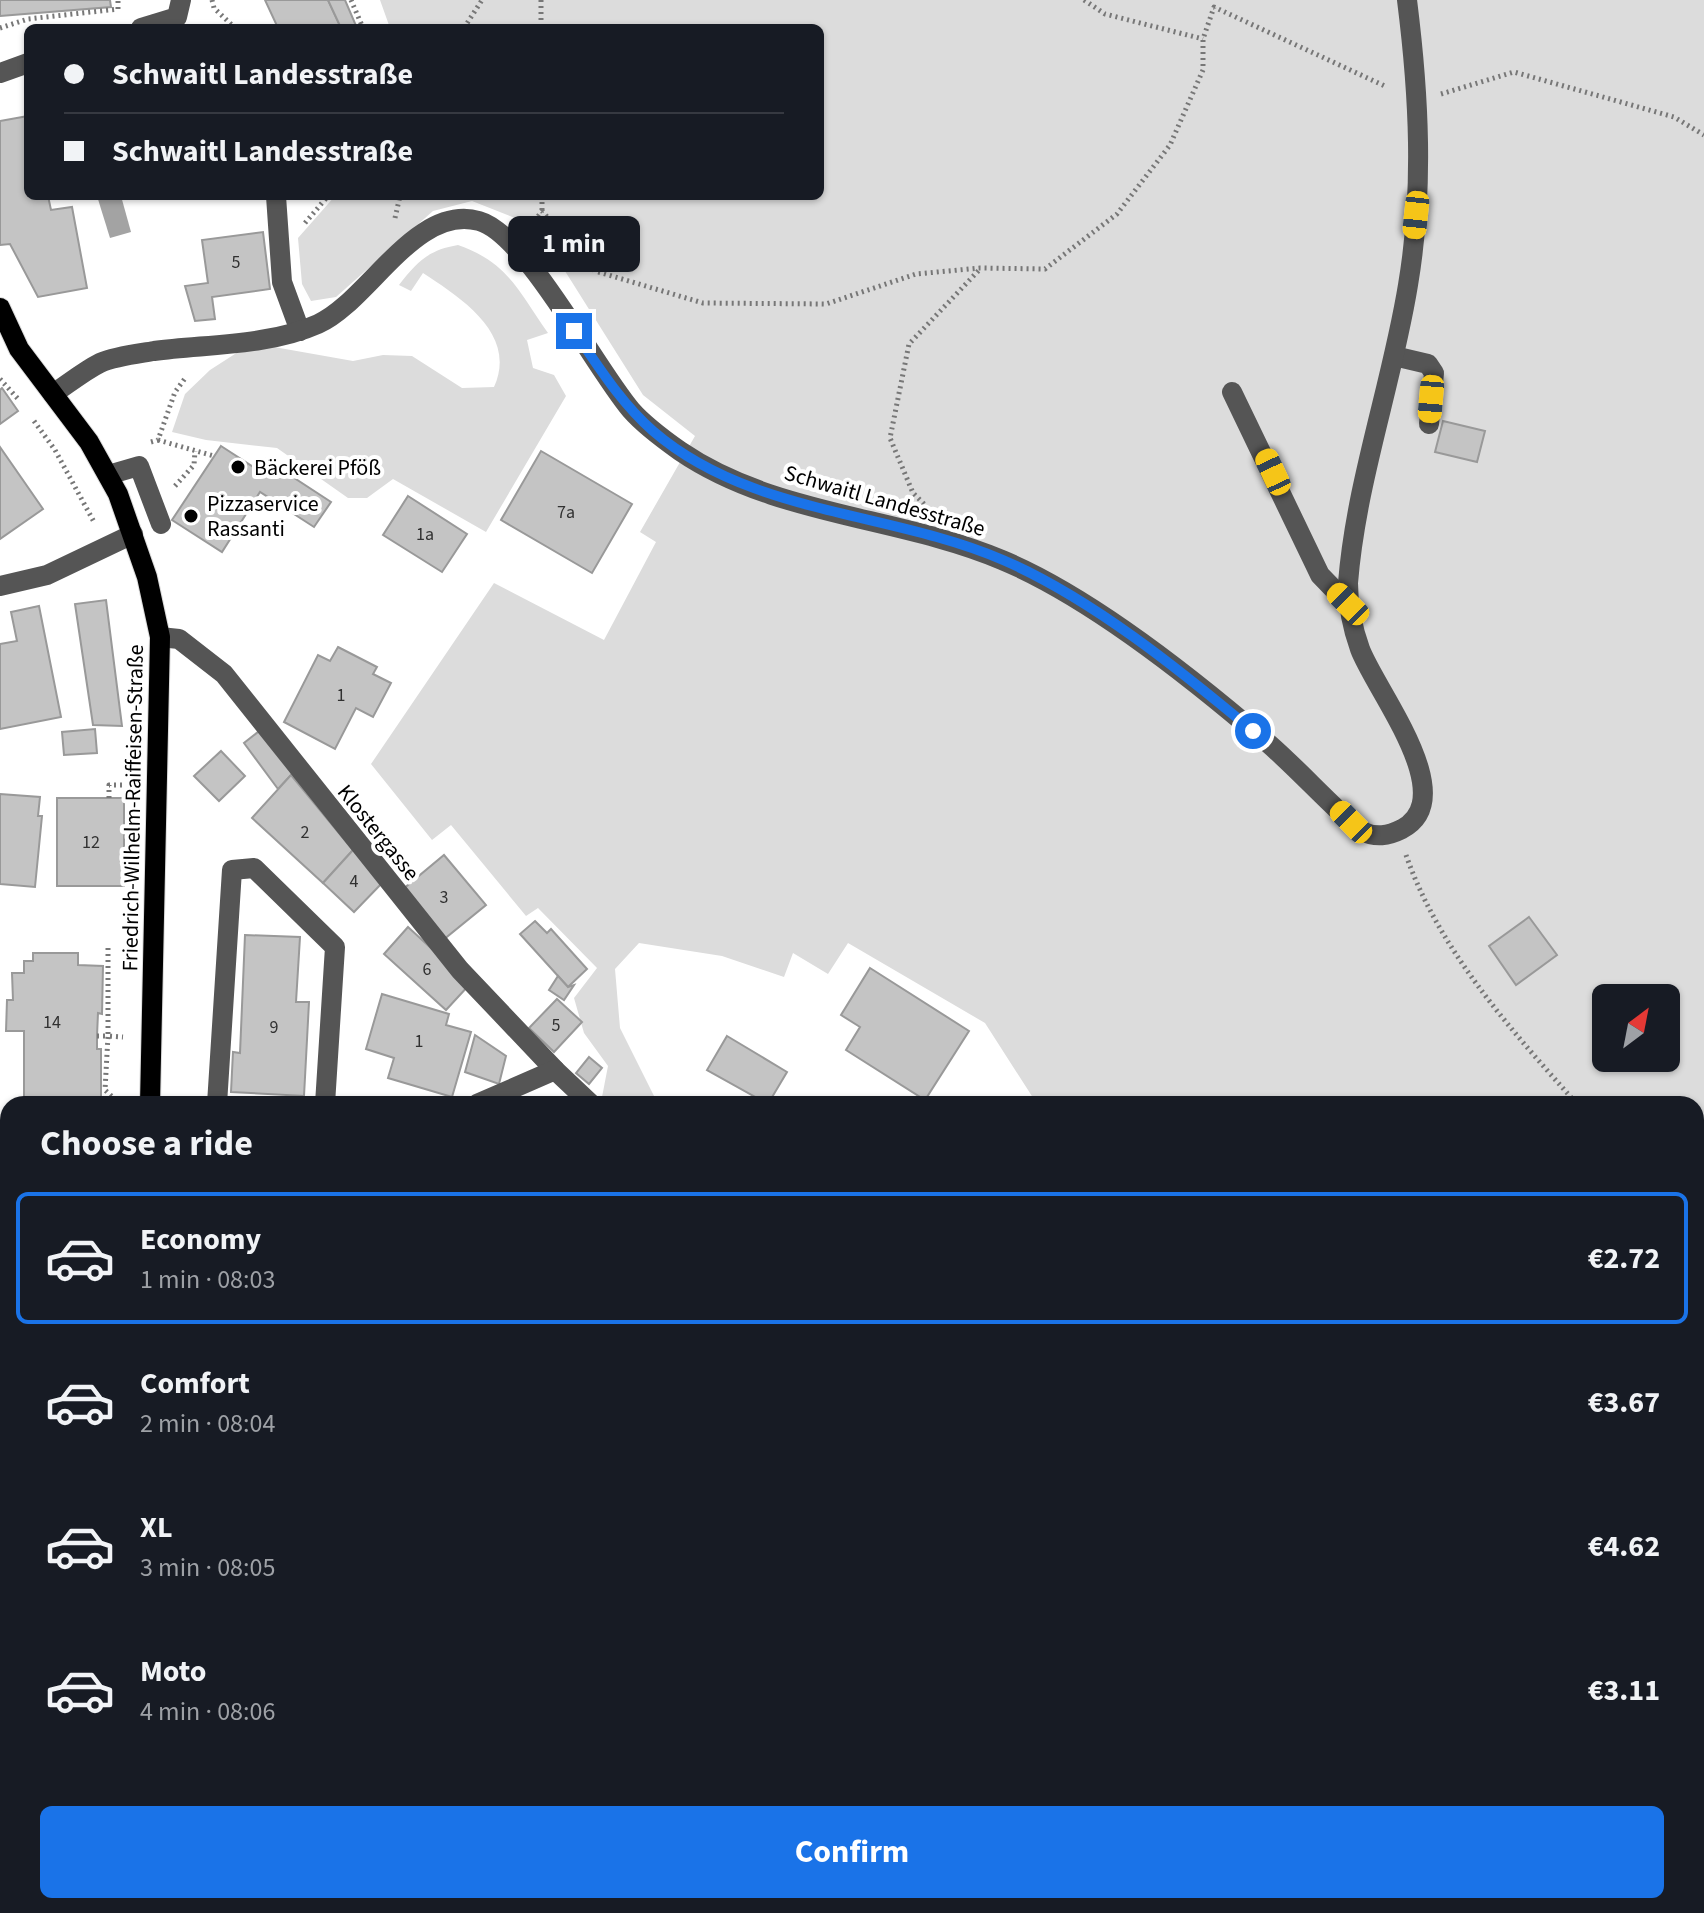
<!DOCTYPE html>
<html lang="en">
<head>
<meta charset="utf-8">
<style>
	:root { --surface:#171b24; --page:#242831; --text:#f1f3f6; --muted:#9ea1a6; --line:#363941; --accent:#1a73e8 }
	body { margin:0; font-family:"Source Sans 3",sans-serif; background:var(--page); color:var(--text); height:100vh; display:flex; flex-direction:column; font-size:30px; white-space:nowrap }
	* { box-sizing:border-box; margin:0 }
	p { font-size:26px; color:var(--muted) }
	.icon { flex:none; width:44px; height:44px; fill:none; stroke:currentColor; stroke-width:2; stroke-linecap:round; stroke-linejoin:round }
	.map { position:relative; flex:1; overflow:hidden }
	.panel { position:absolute; left:0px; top:1096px; width:1704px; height:818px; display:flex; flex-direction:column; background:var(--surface); border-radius:24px 24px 0 0; box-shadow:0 2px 6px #0004 }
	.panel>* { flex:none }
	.top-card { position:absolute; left:24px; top:24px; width:800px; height:176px; border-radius:12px; box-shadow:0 2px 6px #0004; display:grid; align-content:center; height:176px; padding:0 40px; background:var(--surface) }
	.needle { width:52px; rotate:32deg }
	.fabs { position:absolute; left:1592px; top:984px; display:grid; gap:16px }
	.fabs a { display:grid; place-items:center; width:88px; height:88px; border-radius:12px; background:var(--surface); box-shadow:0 2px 6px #0004; font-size:40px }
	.end { position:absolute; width:36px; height:36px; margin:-18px; border:10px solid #1a73e8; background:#fff; box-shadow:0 0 0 4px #fff }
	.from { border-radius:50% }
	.bubble { position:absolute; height:56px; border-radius:12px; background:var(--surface); box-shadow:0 2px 6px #0004; font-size:26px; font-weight:700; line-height:56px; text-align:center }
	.car { position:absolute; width:24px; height:48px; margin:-24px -12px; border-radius:10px; box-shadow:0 0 6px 2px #0007; background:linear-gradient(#f5c518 24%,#345 0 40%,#f5c518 0 76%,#345 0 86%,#f5c518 0) }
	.top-card b { display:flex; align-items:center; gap:28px; height:76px; font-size:30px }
	.top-card b+b { border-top:2px solid var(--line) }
	.top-card i { width:20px; height:20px; background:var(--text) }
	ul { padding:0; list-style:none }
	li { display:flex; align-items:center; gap:24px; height:132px; margin:0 16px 12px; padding:0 24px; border:4px solid transparent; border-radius:12px }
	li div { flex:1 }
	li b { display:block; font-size:30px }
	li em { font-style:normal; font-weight:700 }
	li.current { border-color:var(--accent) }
	li>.icon { width:72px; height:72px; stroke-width:1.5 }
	h2 { padding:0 40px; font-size:36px; line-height:96px }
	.action { display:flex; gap:16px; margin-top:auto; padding:16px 40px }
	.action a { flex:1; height:92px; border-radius:12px; background:var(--accent); color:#fff; font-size:32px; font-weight:700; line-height:92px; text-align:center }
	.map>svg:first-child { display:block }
	.green { fill:#dcdcdc; fill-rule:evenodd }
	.water { fill:#a3a3a3 }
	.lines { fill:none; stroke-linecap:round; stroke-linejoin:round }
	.stream { stroke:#a3a3a3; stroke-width:11 }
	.building { fill:#c4c4c4; stroke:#999; stroke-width:2 }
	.major-casing { stroke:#dbdbdb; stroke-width:22 }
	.path { stroke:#777; stroke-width:5; stroke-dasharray:2 4; stroke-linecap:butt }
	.minor { stroke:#555; stroke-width:20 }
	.major { stroke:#000; stroke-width:20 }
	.route { stroke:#1a73e8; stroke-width:10 }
	.poi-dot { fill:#000; stroke:#fff; stroke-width:3 }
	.labels { text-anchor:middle; stroke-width:8; stroke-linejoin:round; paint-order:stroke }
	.number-label { font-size:18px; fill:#313131 }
	.poi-label { font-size:22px; fill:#000; stroke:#fff; text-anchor:start }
	.street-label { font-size:22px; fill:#000; stroke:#fff }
</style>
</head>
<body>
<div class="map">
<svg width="1704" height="1913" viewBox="0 0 1704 1913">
	<rect width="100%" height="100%" fill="#fff"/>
	<!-- green -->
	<g class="green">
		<path d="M380,0h1324v1913h-1704v-482l8,-5v480h1688v-802h-659l-52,-81 -137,-80 -20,31 -35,-21 -9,24 -62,-21 -83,-13 -24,26 5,59 38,76h-49l-7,-7 6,-31 -24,-33 -10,-35 23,-30 -59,-60 -12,8 -75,-91 -19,15 -61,-76 123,-181 110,57 52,-98 -16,-10 55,-96 -52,-41 -90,-143 -38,-34 -43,-17 -39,10 -97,86 -25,4 -9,-17 -4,-46 37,-42h485v-168h-430zM1606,998h60v60h-60z"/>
		<path d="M458,245c51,18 60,46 90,88l-21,7 6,28 21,7 12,21 -80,136 -93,-53 -26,19h-19l-71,-50 -71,-8 -34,-8 13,-38 25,-24 28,-18 36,-5 79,14 30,-6 29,1 50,32 32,-1c24,-53 -33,-89 -71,-114l-12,18 -12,-6c18,-23 29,-35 59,-40z"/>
	</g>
	<!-- water -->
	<path class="water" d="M97,196h24l10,36 -21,6z"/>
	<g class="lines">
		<!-- stream -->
		<g class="stream">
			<path d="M0,1184l8,13"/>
			<path d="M1065,1906l3,7"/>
		</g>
	</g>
	<!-- building -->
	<g class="building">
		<path d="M0,0h110l1,7 -111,9z"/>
		<path d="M265,0h63l13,28h-63z"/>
		<path d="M328,0h17l12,28h-16z"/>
		<path d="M28,116v80h20l3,14 21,-3 15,81 -49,9 -28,-53 -10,1v-124z"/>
		<path d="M263,232l7,57 -58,8 3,22 -20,2 -10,-35 23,-3 -6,-43z"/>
		<path d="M2,388l16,23 -18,13v-34z"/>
		<path d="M1443,421l42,10 -8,31 -42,-10z"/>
		<path d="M221,446l37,24 7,-11 66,43 -17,25 -54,-35 -38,60 -50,-32z"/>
		<path d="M0,447l43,62 -43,30z"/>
		<path d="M541,451l91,53 -40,69 -91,-53z"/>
		<path d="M408,496l59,38 -25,38 -59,-37z"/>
		<path d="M106,600l16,126 -29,-1 -18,-121z"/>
		<path d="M39,606l22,111 -61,12v-85l17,-3 -6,-29z"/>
		<path d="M338,647l39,20 -4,7 18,9 -18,34 -17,-9 -21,41 -51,-27 34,-67 12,6z"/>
		<path d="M263,728l34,53 -6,-6 -13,14 -34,-46z"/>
		<path d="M95,729l2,24 -33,2 -2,-23z"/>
		<path d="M221,751l24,25 -26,25 -25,-25z"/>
		<path d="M291,775l62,75 -30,33 -71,-65z"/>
		<path d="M0,794l40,3 -2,19h4l-7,71 -35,-3z"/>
		<rect x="57" y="798" width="67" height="88"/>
		<path d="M353,850l32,30 -31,32 -31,-29z"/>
		<path d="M444,855l42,50 -43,35 -41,-50z"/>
		<path d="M1529,917l28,38 -41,30 -27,-39z"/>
		<path d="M535,921l12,12 4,-4 36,40 -19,18 -48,-53z"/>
		<path d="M408,927l62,57 -24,26 -62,-56z"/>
		<path d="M245,935l55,2 -4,65h13l-5,94 -73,-4 2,-40 7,1z"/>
		<path d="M33,953h45v12l25,1 -1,48 -4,-1 -1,23v13h4v49h-21v6h-27v-6h-29v-67h-18l1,-31h6l-1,-27h12v-12h9z"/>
		<path d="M870,968l99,63 -44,69 -79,-50 14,-23 -19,-12z"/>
		<path d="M558,976l10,11 6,-2 -10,15 -15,-10z"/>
		<path d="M382,994l67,20 -3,11 25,7 -19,65 -64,-19 6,-20 -28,-9z"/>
		<path d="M557,999l25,23 -28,30 -25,-24z"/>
		<path d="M475,1035l31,21 -7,28 -34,-12z"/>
		<path d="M727,1036l60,36 -19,32 -61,-34z"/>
		<path d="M589,1057l13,11 -13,16 -13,-11z"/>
	</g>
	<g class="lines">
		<defs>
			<g id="major">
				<path d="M0,308l19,41 70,93 29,52 29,83 13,60 -10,467"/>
				<path d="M0,1398l8,-9"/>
			</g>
		</defs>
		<!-- major casing -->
		<use href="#major" class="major-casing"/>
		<!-- path -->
		<g class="path">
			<path d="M212,0l2,8 21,20"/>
			<path d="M351,0l12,28"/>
			<path d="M541,0v28"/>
			<path d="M1084,0l21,14 98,25"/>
			<path d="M0,28l28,-9 90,-10v-9"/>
			<path d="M464,28l18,-28"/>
			<path d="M1441,94l73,-22 160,45 30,18"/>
			<path d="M542,196v15"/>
			<path d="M395,218l5,-22"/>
			<path d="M305,223l23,-27"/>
			<path d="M531,226l11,-15 53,60 108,32 123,1 90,-30 64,-6 65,1 72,-55 53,-69 33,-75v-31l11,-32 173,80"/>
			<path d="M0,379l19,21"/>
			<path d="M34,421l21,29 39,72"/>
			<path d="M158,440l56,16"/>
			<path d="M151,442l7,-2 17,-48 11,-15"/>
			<path d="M175,486l19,-21 1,-14"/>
			<path d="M924,504l-11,-11 -23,-55 19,-94 71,-75"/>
			<path d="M109,798v-13h20"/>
			<path d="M1406,855c33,95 105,175 171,249"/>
			<path d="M108,948v88l15,1"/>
			<path d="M97,1036h11l-3,54 15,14"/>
			<path d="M1696,1272l8,13"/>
			<path d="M1029,1906l2,7"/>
			<path d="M1270,1906l5,7"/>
		</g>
		<!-- minor -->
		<g class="minor">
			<path d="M141,28l36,-11 4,-17"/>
			<path d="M0,73l28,-10"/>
			<path d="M276,196l6,86 18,49"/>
			<path d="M1394,356l34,8 6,9 -5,51"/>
			<path d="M1232,392l88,183 28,29"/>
			<path d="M53,394c15,-10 31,-23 47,-31 16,-7 36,-9 54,-12 53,-7 115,-5 164,-27 50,-22 98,-121 161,-103 47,13 116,147 152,189 14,16 32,29 49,41 95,65 218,65 322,109 87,36 195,122 267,184 32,28 60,60 92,87 15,7 27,5 41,-2 60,-32 -27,-139 -42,-180 -8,-22 -12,-43 -12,-66 8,-101 44,-199 60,-298 16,-95 11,-190 -1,-285"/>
			<path d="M108,475l31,-9 22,58"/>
			<path d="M0,586l47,-11 86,-41"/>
			<path d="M160,637l19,2 45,35 236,296 95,100"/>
			<path d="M217,1104l15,-234 22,-2 81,79 -10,157"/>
			<path d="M477,1104l78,-34 36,34"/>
			<path d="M0,1335l8,6"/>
		</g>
		<!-- major -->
		<use href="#major" class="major"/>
	</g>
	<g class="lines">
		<!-- route -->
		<path class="route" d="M574,331c24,35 47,72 79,100 97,84 237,80 350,129 88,38 177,110 250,171"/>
	</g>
	<!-- markers -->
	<g class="poi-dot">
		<circle cx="238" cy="467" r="8"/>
		<circle cx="191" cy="516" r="8"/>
	</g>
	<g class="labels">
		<!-- number labels -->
		<g class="number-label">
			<text x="236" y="268">5</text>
			<text x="566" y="518">7a</text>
			<text x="425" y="540">1a</text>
			<text x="341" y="701">1</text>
			<text x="305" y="838">2</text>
			<text x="91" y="848">12</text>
			<text x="354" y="887">4</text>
			<text x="444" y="903">3</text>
			<text x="427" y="975">6</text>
			<text x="52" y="1028">14</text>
			<text x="556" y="1031">5</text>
			<text x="274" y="1033">9</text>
			<text x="419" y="1047">1</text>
		</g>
		<!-- poi labels -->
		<g class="poi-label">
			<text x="254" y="475">Bäckerei Pföß</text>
			<text x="207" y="511">Pizzaservice<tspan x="207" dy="25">Rassanti</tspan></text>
		</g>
		<!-- street labels -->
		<g class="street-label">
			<text transform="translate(885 500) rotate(16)" y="8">Schwaitl Landesstraße</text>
			<text transform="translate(132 808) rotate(-89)" y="8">Friedrich-Wilhelm-Raiffeisen-Straße</text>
			<text transform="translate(379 832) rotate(51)" y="8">Klostergasse</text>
		</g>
	</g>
</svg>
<div class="fabs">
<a><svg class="needle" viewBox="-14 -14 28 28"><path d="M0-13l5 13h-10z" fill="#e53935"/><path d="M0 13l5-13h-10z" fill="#9ea1a6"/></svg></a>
</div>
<i class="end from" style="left:1253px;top:731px"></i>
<i class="end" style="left:574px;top:331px"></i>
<div class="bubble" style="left:508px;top:216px;width:132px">1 min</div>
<i class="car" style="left:1416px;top:215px;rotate:186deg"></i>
<i class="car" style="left:1431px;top:399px;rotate:185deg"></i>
<i class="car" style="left:1273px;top:472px;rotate:335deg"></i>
<i class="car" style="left:1348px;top:604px;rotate:315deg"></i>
<i class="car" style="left:1351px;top:822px;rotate:315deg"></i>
<div class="top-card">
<b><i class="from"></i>Schwaitl Landesstraße</b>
<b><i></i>Schwaitl Landesstraße</b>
</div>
<section class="panel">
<h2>Choose a ride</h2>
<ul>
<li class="current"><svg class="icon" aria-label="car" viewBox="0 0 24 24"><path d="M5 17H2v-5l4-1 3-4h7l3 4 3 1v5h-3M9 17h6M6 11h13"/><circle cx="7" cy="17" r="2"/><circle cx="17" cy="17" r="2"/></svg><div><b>Economy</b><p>1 min · 08:03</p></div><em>€2.72</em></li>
<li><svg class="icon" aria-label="car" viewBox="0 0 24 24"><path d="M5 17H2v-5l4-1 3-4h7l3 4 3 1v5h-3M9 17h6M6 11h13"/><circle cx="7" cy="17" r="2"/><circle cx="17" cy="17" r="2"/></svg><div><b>Comfort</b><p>2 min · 08:04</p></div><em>€3.67</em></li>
<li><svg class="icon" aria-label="car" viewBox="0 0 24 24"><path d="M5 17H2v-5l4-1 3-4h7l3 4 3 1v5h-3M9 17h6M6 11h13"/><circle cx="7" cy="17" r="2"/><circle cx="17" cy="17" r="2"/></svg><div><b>XL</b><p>3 min · 08:05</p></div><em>€4.62</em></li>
<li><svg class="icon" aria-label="car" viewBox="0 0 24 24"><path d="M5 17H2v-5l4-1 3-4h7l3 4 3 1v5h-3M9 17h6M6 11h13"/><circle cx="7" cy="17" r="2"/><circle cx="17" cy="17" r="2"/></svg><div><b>Moto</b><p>4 min · 08:06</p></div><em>€3.11</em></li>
</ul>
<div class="action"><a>Confirm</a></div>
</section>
</div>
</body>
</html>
